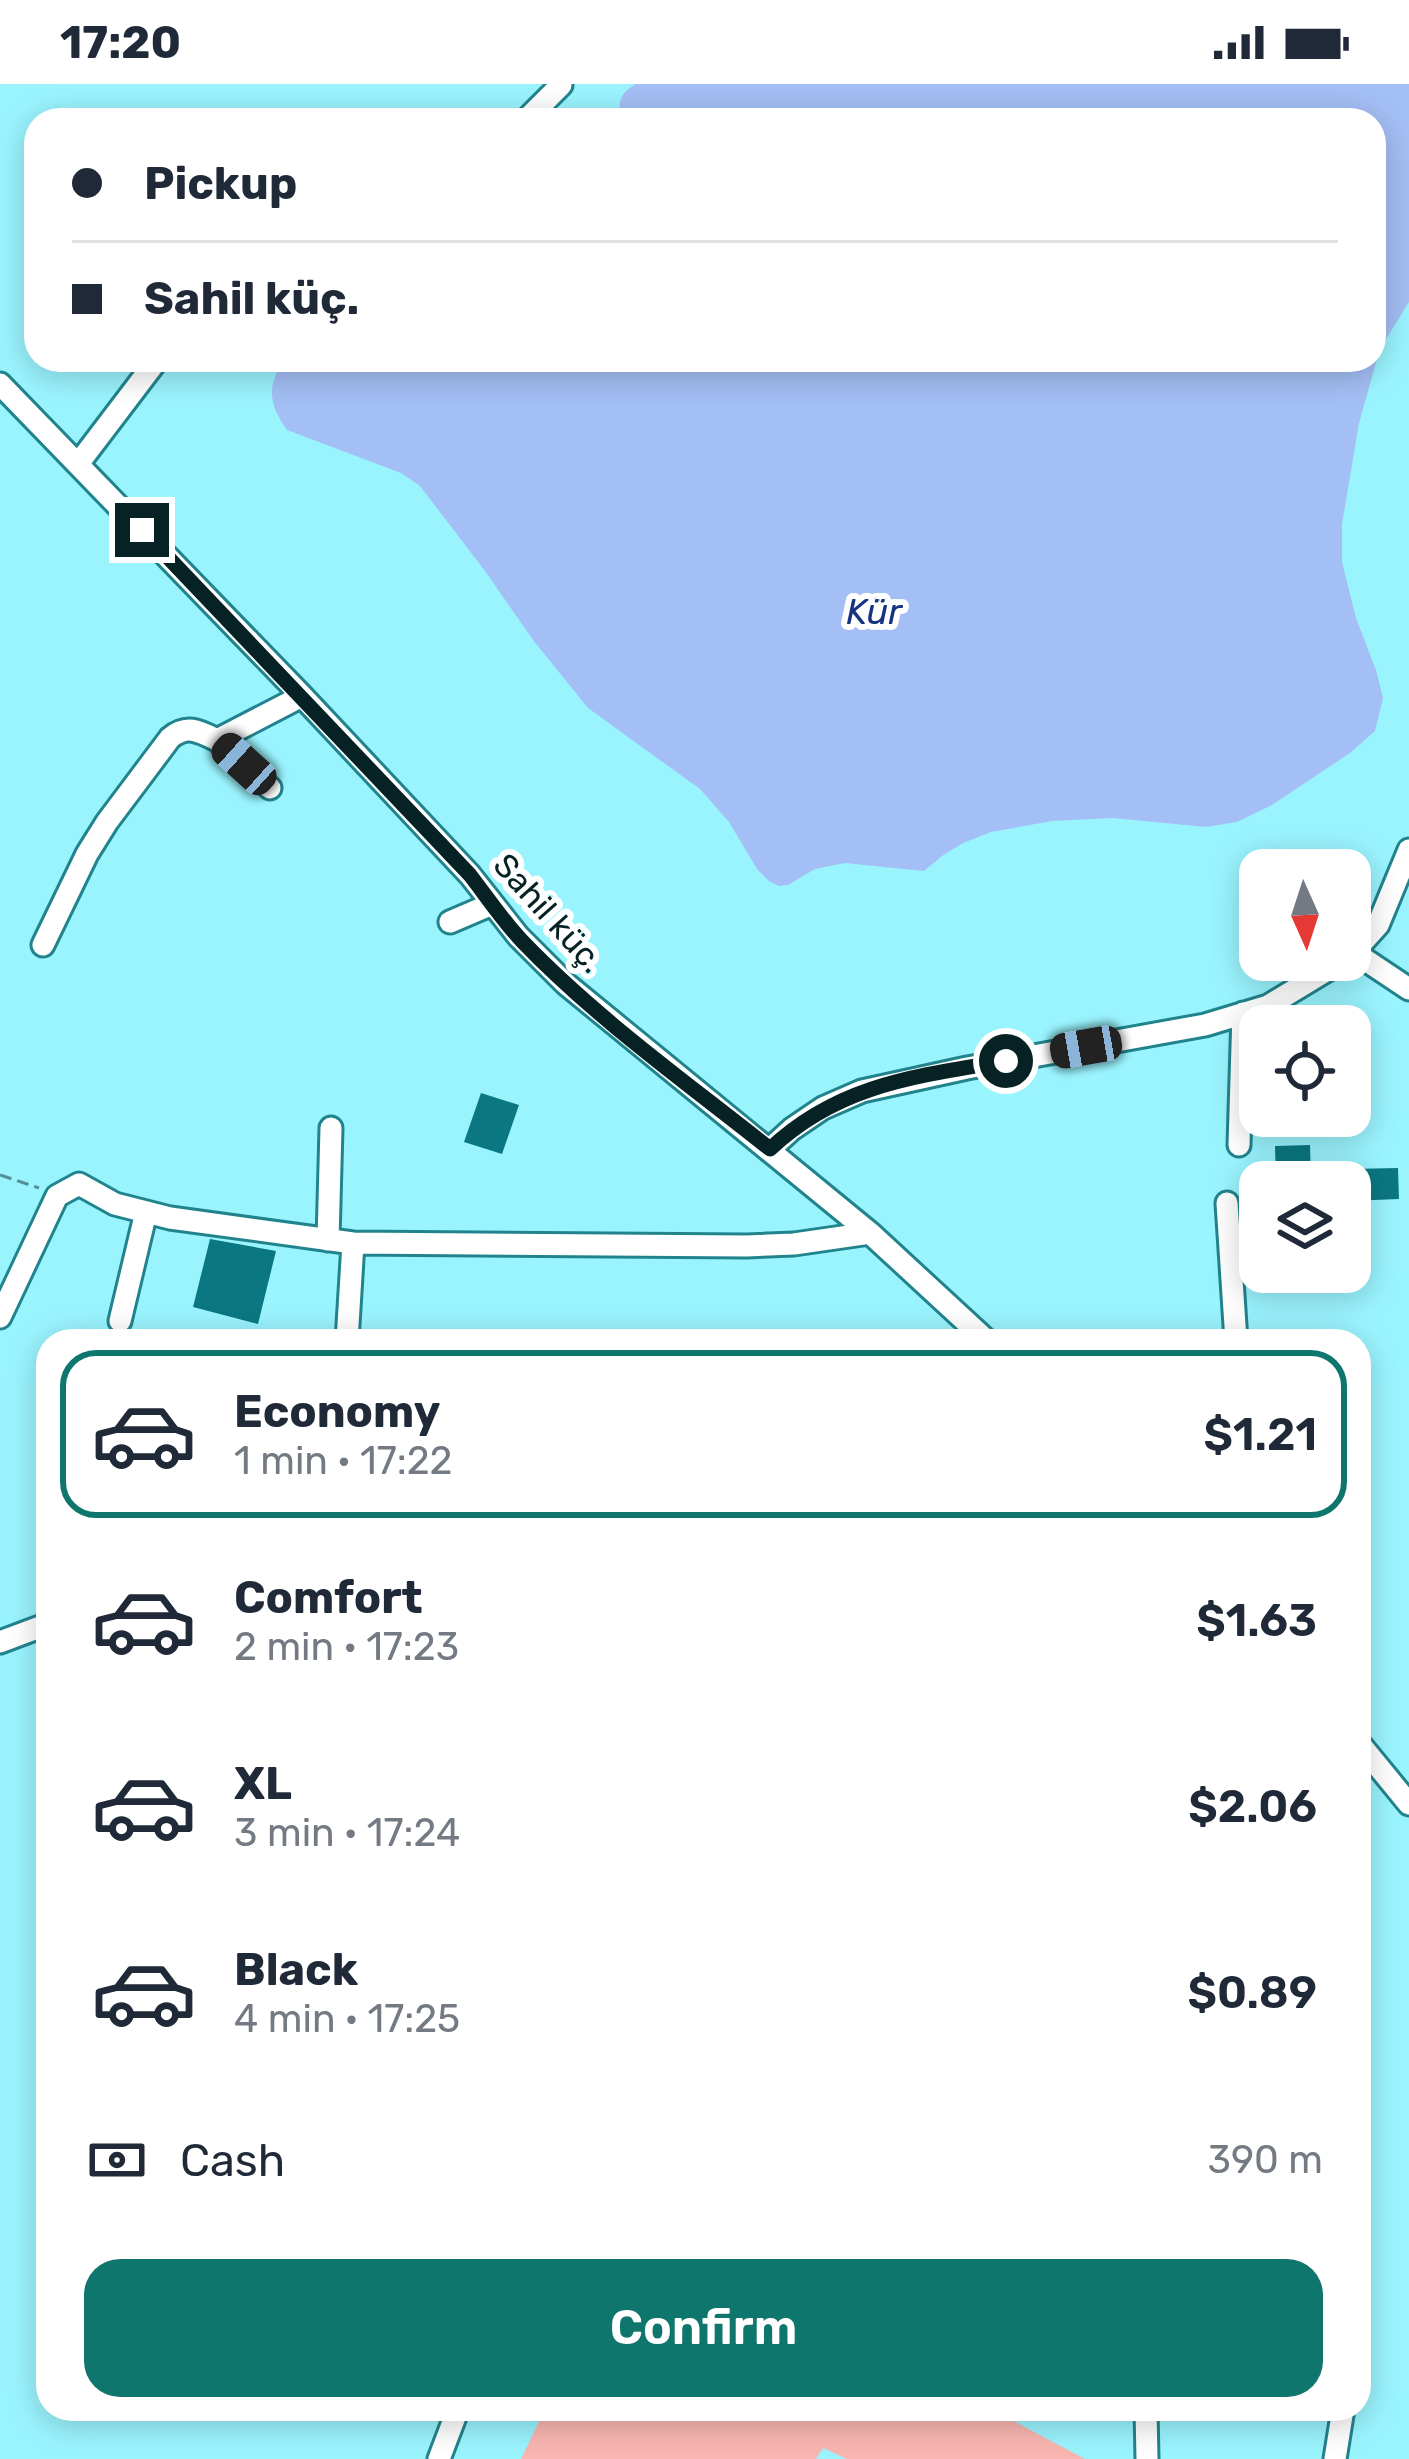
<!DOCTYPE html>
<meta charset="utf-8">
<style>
body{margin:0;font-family:Rubik,sans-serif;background:#f2f2f3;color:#1f2937;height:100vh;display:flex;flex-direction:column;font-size:45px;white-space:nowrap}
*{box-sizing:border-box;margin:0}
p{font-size:39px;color:#747a83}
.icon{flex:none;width:66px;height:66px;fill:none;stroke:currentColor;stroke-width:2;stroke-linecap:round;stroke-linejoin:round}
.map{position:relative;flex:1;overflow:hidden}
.drawer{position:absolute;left:36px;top:1245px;width:1335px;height:1092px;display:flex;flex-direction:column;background:#fff;border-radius:36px;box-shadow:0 6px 30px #0003}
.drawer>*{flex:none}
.guide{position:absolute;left:24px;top:24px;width:1362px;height:264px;border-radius:36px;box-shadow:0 6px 30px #0003;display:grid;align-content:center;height:264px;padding:0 48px;background:#fff}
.needle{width:78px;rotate:177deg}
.fabs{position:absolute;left:1239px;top:765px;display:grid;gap:24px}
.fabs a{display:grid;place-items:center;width:132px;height:132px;border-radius:24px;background:#fff;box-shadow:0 6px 30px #0003;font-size:60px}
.end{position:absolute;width:54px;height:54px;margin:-27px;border:15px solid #072225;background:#fff;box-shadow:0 0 0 6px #fff}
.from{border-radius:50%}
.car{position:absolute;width:36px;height:72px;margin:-36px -18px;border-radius:15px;box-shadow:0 0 9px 3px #0007;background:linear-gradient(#222 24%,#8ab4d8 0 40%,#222 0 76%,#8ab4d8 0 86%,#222 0)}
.guide b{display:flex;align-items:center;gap:42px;height:114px;font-size:45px}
.guide b+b{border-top:3px solid #e0e1e3}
.guide i{width:30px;height:30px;background:#1f2937}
ul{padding:21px 0 0;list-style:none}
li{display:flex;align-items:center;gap:36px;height:168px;margin:0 24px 18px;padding:0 24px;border:6px solid transparent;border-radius:36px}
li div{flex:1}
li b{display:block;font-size:45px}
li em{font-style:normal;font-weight:600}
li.selected{border-color:#0f766e}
li>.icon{width:108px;height:108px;stroke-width:1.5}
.pay{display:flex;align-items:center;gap:30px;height:132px;padding:0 48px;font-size:45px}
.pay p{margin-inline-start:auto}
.action{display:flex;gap:24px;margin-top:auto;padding:24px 48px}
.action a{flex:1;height:138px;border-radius:36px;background:#0f766e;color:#fff;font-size:48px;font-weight:600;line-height:138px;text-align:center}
.status{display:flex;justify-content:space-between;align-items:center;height:84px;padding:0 60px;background:#fff;direction:ltr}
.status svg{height:33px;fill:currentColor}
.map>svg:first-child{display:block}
.green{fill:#f9b6b1}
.water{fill:#a4bff5}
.building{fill:#0b7881}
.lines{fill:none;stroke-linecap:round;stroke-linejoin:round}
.street-casing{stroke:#21848d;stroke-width:27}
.path{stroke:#538f96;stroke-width:3;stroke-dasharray:12 6;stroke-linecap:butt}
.street{stroke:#fff;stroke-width:21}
.route{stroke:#072225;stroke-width:15}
.labels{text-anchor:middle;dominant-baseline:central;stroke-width:12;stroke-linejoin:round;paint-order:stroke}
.street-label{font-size:33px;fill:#072225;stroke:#fff}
.water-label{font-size:36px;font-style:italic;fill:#153480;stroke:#fff}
</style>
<div class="status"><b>17:20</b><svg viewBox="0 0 49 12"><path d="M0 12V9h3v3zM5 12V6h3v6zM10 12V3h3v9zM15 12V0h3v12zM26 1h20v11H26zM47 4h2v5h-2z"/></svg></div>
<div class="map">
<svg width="1409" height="2375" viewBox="0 0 1409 2375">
<rect width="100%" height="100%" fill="#9af4fe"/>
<path class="green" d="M 545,2325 L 991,2325 L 1085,2375 L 847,2375 L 823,2364 L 816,2375 L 521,2375 Z"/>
<path class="water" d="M 636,0 L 1409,0 L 1409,218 L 1380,265 L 1359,339 L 1342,440 L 1342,478 L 1356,534 L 1376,586 L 1383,614 L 1375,647 L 1350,669 L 1272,721 L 1237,738 L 1206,743 L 1113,734 L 1052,737 L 991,748 L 963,759 L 942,772 L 924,787 L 845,779 L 815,785 L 788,801 L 779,802 L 769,797 L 757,785 L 729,738 L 700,705 L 588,624 L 533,556 L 485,487 L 420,402 L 401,389 L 287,346 C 269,320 266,303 284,276 L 1374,276 L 1374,36 L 621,36 C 618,17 619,10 636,0 Z"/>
<path class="building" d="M 481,1009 L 519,1021 L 502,1070 L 464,1058 Z
M 1310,1061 L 1311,1098 L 1276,1098 L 1275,1062 Z
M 1398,1084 L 1399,1115 L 1350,1117 L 1350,1085 Z
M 210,1155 L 276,1167 L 258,1240 L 193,1223 Z"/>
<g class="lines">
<g class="street-casing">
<path id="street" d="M 526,36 L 561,1
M 0,300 L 302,612 L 470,791 L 518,852 L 566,900 L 870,1149 L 987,1257
M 78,380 L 157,276
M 217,656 L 270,704
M 450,838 L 492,820
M 43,861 L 87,770 L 107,738 L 170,654 C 187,640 199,647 217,656 L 302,612
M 1355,869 L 1409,905
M 1350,872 L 1378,841 L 1409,766
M 1239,1061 L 1243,929
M 770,1065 L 792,1045 L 823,1024 L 862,1007 L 967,984 L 1205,941 L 1268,922 L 1344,876
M 1227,1119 L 1236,1257
M 328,1156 L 331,1044
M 0,1233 L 57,1112 L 79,1100 L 115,1120 L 170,1134 L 353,1159 L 747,1162 L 794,1160 L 870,1149
M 120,1237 L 146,1128
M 347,1257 L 353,1159
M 0,1558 L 48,1540
M 1359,1659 L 1409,1720
M 1146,2325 L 1147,2375
M 439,2375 L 458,2325
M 1335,2375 L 1343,2325"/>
</g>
<path class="path" d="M 0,1091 L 39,1104"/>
<use href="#street" class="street"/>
</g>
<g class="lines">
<path class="route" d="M 142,446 L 470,791 C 487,813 503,837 522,857 C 597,935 686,998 770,1065 C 839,1000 917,992 1006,977"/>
</g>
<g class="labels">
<g class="street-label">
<text transform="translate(549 829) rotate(48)">Sahil küç.</text>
</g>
<g class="water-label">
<text x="874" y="527">Kür</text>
</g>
</g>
</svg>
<div class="fabs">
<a><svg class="needle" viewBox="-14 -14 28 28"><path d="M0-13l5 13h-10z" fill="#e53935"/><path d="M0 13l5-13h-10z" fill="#747a83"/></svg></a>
<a><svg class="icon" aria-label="locate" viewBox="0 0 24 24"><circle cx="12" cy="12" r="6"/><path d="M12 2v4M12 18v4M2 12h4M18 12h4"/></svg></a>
<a><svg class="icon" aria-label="layers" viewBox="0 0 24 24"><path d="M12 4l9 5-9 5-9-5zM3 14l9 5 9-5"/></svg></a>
</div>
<i class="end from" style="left:1006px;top:977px"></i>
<i class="end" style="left:142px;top:446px"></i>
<i class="car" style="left:244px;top:680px;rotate:312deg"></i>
<i class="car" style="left:1086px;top:963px;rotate:260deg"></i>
<div class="guide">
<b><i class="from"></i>Pickup</b>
<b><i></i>Sahil küç.</b>
</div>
<section class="drawer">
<ul>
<li class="selected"><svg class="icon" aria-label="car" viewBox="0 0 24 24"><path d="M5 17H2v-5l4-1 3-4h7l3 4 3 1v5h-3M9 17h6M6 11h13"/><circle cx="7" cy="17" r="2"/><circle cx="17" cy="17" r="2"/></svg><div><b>Economy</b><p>1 min · 17:22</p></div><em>$1.21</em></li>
<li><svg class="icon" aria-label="car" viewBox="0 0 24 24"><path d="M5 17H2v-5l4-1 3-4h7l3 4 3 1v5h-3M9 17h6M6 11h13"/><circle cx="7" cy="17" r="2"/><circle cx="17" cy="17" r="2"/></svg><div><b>Comfort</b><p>2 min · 17:23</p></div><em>$1.63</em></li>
<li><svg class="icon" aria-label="car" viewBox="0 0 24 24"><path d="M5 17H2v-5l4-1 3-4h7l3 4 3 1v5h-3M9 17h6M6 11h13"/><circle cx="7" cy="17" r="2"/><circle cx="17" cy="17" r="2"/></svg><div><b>XL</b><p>3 min · 17:24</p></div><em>$2.06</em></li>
<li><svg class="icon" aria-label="car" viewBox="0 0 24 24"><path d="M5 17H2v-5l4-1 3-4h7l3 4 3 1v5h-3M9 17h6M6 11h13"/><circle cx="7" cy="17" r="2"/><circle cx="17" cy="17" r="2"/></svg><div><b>Black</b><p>4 min · 17:25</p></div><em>$0.89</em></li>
</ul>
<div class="pay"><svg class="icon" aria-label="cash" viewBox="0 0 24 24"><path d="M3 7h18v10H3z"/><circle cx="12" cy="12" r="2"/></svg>Cash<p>390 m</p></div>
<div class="action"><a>Confirm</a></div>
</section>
</div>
